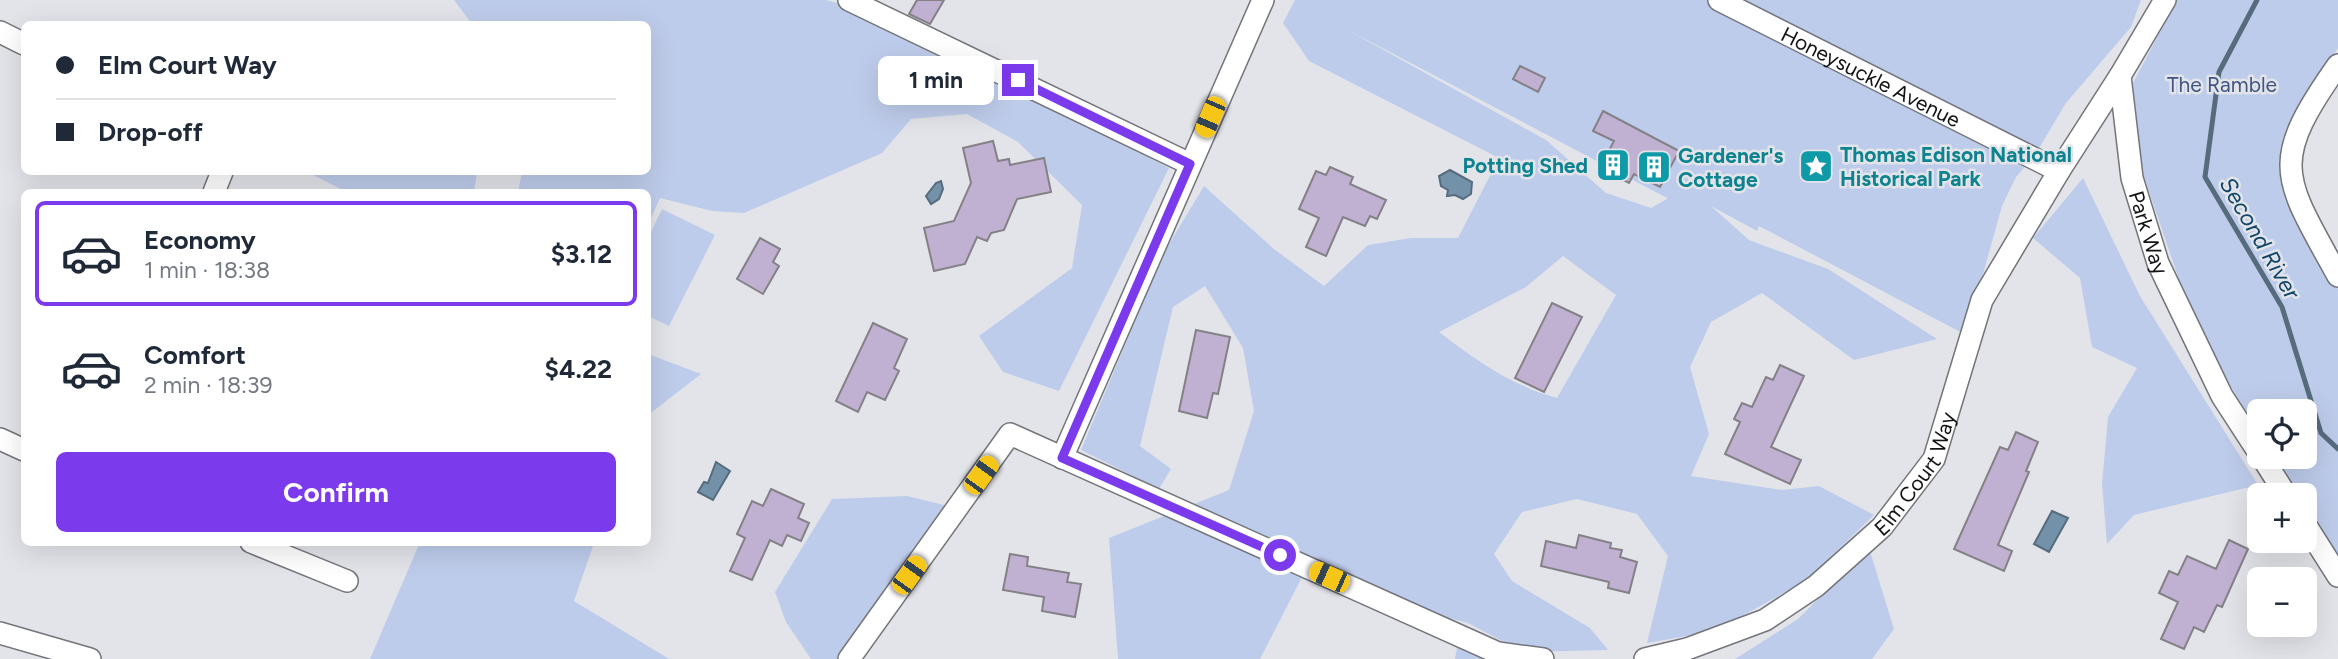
<!DOCTYPE html>
<meta charset="utf-8">
<style>
body{margin:0;font-family:Figtree,sans-serif;background:#f6f6f7;color:#1f2937;height:100vh;display:flex;flex-direction:column;font-size:26px;white-space:nowrap}
*{box-sizing:border-box;margin:0}
p{font-size:23px;color:#747a83}
.icon{flex:none;width:38px;height:38px;fill:none;stroke:currentColor;stroke-width:2;stroke-linecap:round;stroke-linejoin:round}
.map{position:relative;flex:1;overflow:hidden}
.panel{position:absolute;left:21px;top:189px;width:630px;height:357px;display:flex;flex-direction:column;background:#fff;border-radius:10px;box-shadow:0 7px 28px #0002}
.panel>*{flex:none}
.guide{position:absolute;left:21px;top:21px;width:630px;height:154px;border-radius:10px;box-shadow:0 7px 28px #0002;display:grid;align-content:center;height:154px;padding:0 35px;background:#fff}
.controls{position:absolute;left:2247px;top:399px;display:grid;gap:14px}
.controls a{display:grid;place-items:center;width:70px;height:70px;border-radius:10px;background:#fff;box-shadow:0 7px 28px #0002;font-size:35px}
.end{position:absolute;width:32px;height:32px;margin:-16px;border:9px solid #7c3aed;background:#fff;box-shadow:0 0 0 4px #fff}
.from{border-radius:50%}
.bubble{position:absolute;height:49px;border-radius:10px;background:#fff;box-shadow:0 7px 28px #0002;font-size:23px;font-weight:700;line-height:49px;text-align:center}
.car{position:absolute;width:21px;height:42px;margin:-21px -10px;border-radius:9px;box-shadow:0 0 5px 2px #0007;background:linear-gradient(#f5c518 24%,#345 0 40%,#f5c518 0 76%,#345 0 86%,#f5c518 0)}
.guide b{display:flex;align-items:center;gap:24px;height:66px;font-size:26px}
.guide b+b{border-top:2px solid #e0e1e3}
.guide i{width:18px;height:18px;background:#1f2937}
ul{padding:12px 0 0;list-style:none}
li{display:flex;align-items:center;gap:21px;height:105px;margin:0 14px 10px;padding:0 21px;border:4px solid transparent;border-radius:10px}
li div{flex:1}
li b{display:block;font-size:26px}
li em{font-style:normal;font-weight:700}
li.current{border-color:#7c3aed}
li>.icon{width:63px;height:63px;stroke-width:1.5}
.action{display:flex;gap:14px;margin-top:auto;padding:14px 35px}
.action a{flex:1;height:80px;border-radius:10px;background:#7c3aed;color:#fff;font-size:28px;font-weight:700;line-height:80px;text-align:center}
.map>svg:first-child{display:block}
.green{fill:#becceb;fill-rule:evenodd}
.water{fill:#7392aa;stroke:#566c7d;stroke-width:2}
.lines{fill:none;stroke-linecap:round;stroke-linejoin:round}
.stream{stroke:#566c7d;stroke-width:5}
.building{fill:#c0b1d3;stroke:#848186;stroke-width:2}
.street-casing{stroke:#73757a;stroke-width:24}
.street{stroke:#fff;stroke-width:21}
.route{stroke:#7c3aed;stroke-width:9}
.labels{text-anchor:middle;dominant-baseline:central;stroke-width:5;stroke-linejoin:round;paint-order:stroke}
.street-label{font-size:21px;fill:#131315;stroke:#e2e4ea}
.park-label{font-size:21px;fill:#415684;stroke:#e2e4ea}
.culture-label{font-size:21px;font-weight:bold;fill:#0d838f;stroke:#e2e4ea;text-anchor:start}
.water-label{font-size:23px;font-style:italic;fill:#0e4568;stroke:#e2e4ea}
</style>
<div class="map">
<svg width="2338" height="659" viewBox="0 0 2338 659">
<rect width="100%" height="100%" fill="#e2e4ea"/>
<path class="green" d="M 454,0 L 825,0 L 863,9 L 1169,168 L 1059,391 L 1003,372 L 979,336 L 1072,268 L 1082,205 L 1018,142 L 967,114 L 911,119 L 882,153 L 744,213 L 712,211 L 660,198 L 648,225 L 648,192 L 518,192 L 522,172 L 648,172 L 648,24 L 472,24 Z
M 1295,0 L 2141,0 L 2131,27 L 2066,103 L 2035,155 L 2016,177 L 2002,206 L 1966,335 L 1759,226 L 1757,231 L 1711,206 L 1749,240 L 1828,269 L 1937,339 L 1854,360 L 1762,293 L 1711,322 L 1690,367 L 1709,434 L 1691,476 L 1782,490 L 1819,486 L 1874,515 L 1807,580 L 1715,631 L 1647,643 L 1668,556 L 1637,514 L 1577,499 L 1522,512 L 1494,554 L 1512,581 L 1590,628 L 1608,650 L 1523,652 L 1468,623 L 1301,579 L 1260,659 L 1118,659 L 1109,538 L 1229,490 L 1254,411 L 1243,348 L 1205,286 L 1173,307 L 1140,446 L 1171,469 L 1159,489 L 1081,450 L 1163,254 L 1204,186 L 1274,249 L 1324,286 L 1368,245 L 1411,238 L 1458,238 L 1499,158 L 1309,61 L 1283,23 ZM 1346,29 L 1667,198 L 1667,199 L 1651,208 L 1606,193 L 1546,140 ZM 1563,256 L 1616,295 L 1557,398 C 1512,386 1476,360 1439,332 L 1526,287 Z
M 2170,0 L 2338,0 L 2338,48 L 2285,132 L 2285,188 L 2338,289 L 2338,567 L 2305,513 L 2305,495 L 2294,495 L 2270,457 L 2305,457 L 2305,411 L 2259,411 L 2259,439 L 2188,306 L 2142,171 L 2133,83 L 2160,32 Z
M 307,172 L 477,172 L 474,192 L 347,192 Z
M 2083,178 L 2140,296 L 2258,485 L 2134,515 L 2107,544 L 2102,484 L 2108,417 L 2137,368 L 2092,347 L 2080,278 L 2033,238 Z
M 662,209 L 715,235 L 669,326 L 648,316 L 648,238 Z
M 648,354 L 701,374 L 648,415 Z
M 907,496 L 948,506 L 838,659 L 811,659 L 786,622 L 775,592 L 832,499 Z
M 420,542 L 594,543 L 574,601 L 669,659 L 370,659 Z
M 1869,548 L 1894,629 L 1872,659 L 1735,659 L 1798,619 Z
M 1457,647 L 1497,659 L 1455,659 Z"/>
<path class="water" d="M 1450,170 L 1472,182 L 1471,194 L 1463,199 L 1455,195 L 1447,196 L 1448,190 L 1441,186 L 1439,176 Z
M 941,181 L 943,189 L 939,199 L 931,204 L 926,196 L 936,183 Z
M 716,462 L 730,471 L 713,500 L 698,492 L 704,482 L 708,483 Z
M 2052,511 L 2068,518 L 2049,552 L 2034,544 Z"/>
<g class="lines">
<path class="stream" d="M 2257,0 L 2219,72 L 2205,177 L 2282,307 L 2321,433 L 2338,449"/>
</g>
<path class="building" d="M 917,0 L 944,0 L 930,24 L 909,14 Z
M 1520,66 L 1545,78 L 1538,92 L 1513,79 Z
M 1603,111 L 1679,151 L 1660,187 L 1634,174 L 1629,183 L 1600,168 L 1614,141 L 1593,131 Z
M 993,141 L 998,161 L 1009,159 L 1010,165 L 1044,158 L 1051,192 L 1017,199 L 1004,230 L 991,233 L 987,241 L 977,237 L 965,264 L 934,271 L 924,228 L 954,221 L 971,183 L 963,148 Z
M 1330,167 L 1353,177 L 1350,184 L 1386,200 L 1377,219 L 1370,216 L 1365,226 L 1343,217 L 1326,256 L 1306,247 L 1319,218 L 1299,209 L 1316,171 L 1326,175 Z
M 760,238 L 780,249 L 773,262 L 779,266 L 763,294 L 737,279 Z
M 1552,303 L 1582,317 L 1544,392 L 1515,378 Z
M 873,323 L 907,339 L 894,368 L 899,371 L 885,400 L 867,392 L 858,412 L 836,401 Z
M 1196,330 L 1230,337 L 1218,394 L 1213,393 L 1207,418 L 1179,411 Z
M 1780,365 L 1804,376 L 1771,447 L 1801,460 L 1790,484 L 1725,454 L 1740,422 L 1734,419 L 1742,403 L 1752,407 L 1766,377 L 1773,380 Z
M 2016,432 L 2038,442 L 2026,471 L 2029,472 L 1998,545 L 2012,551 L 2004,571 L 1954,549 L 2000,447 L 2008,450 Z
M 771,489 L 804,504 L 798,518 L 809,523 L 801,541 L 787,535 L 782,546 L 770,540 L 752,580 L 730,571 L 745,538 L 737,534 L 752,501 L 763,506 Z
M 1579,535 L 1611,543 L 1610,548 L 1622,550 L 1620,557 L 1637,562 L 1629,593 L 1608,588 L 1609,582 L 1541,566 L 1546,541 L 1576,548 Z
M 2229,540 L 2248,549 L 2222,607 L 2217,605 L 2204,632 L 2194,627 L 2184,649 L 2161,639 L 2178,602 L 2159,593 L 2169,571 L 2178,575 L 2187,556 L 2216,569 Z
M 1010,554 L 1028,557 L 1027,566 L 1069,573 L 1067,582 L 1081,584 L 1075,617 L 1042,611 L 1044,597 L 1003,590 Z"/>
<g class="lines">
<g class="street-casing">
<g id="street">
<path d="M 849,0 L 1190,164"/>
<path id="s1" d="M 1719,0 L 2059,171"/>
<path id="s2" d="M 2165,0 L 2120,76 L 2132,178 L 2158,263 L 2222,396 L 2259,453"/>
<path d="M 0,32 L 24,44"/>
<path d="M 2338,65 C 2268,164 2283,176 2338,276"/>
<path d="M 214,192 L 222,172"/>
<path d="M 0,439 L 24,450"/>
<path d="M 2262,457 L 2286,495"/>
<path d="M 1062,458 L 1263,0"/>
<path d="M 2305,524 L 2338,576"/>
<path d="M 251,542 L 347,581"/>
<path d="M 0,633 L 90,659"/>
<path d="M 849,659 L 1010,434 L 1498,653 L 1543,659"/>
<path id="s3" d="M 1645,659 L 1687,649 L 1765,620 L 1816,586 L 1882,527 L 1934,459 L 1982,300 L 2059,171 L 2120,76"/>
</g>
</g>
<use href="#street" class="street"/>
</g>
<g class="lines">
<path class="route" d="M 1018,80 L 1190,164 L 1062,458 L 1280,555"/>
</g>
<defs>
<g id="building-square" transform="scale(1.75)"><rect x="-9" y="-9" width="18" height="18" rx="4" fill="#0f9aa8" stroke="#e2e4ea"/><path d="M-4-6H4V6H1V3H-1V6H-4ZM-2.5-4.3h1.7v1.8h-1.7ZM.8-4.3h1.7v1.8H.8ZM-2.5-1h1.7V.8h-1.7ZM.8-1h1.7V.8H.8Z" fill="#fff"/></g>
<g id="sight-square" transform="scale(1.75)"><rect x="-9" y="-9" width="18" height="18" rx="4" fill="#0f9aa8" stroke="#e2e4ea"/><path d="M0-6L1.8-2.2L6-1.7L2.9 1.2L3.7 5.4L0 3.3L-3.7 5.4L-2.9 1.2L-6-1.7L-1.8-2.2Z" fill="#fff"/></g>
</defs>
<g fill-rule="evenodd">
<use href="#building-square" x="1613" y="165"/>
<use href="#sight-square" x="1816" y="166"/>
<use href="#building-square" x="1654" y="167"/>
</g>
<g class="labels">
<g class="street-label">
<text stroke="none"><textPath href="#s1" startOffset="170">Honeysuckle Avenue</textPath></text>
<text stroke="none"><textPath href="#s2" startOffset="248">Park Way</textPath></text>
<text stroke="none"><textPath href="#s3" startOffset="340">Elm Court Way</textPath></text>
</g>
<g class="park-label">
<text x="2222" y="84">The Ramble</text>
</g>
<g class="culture-label">
<text x="1840" y="154">Thomas Edison National<tspan x="1840" dy="24">Historical Park</tspan></text>
<text x="1678" y="155">Gardener's<tspan x="1678" dy="24">Cottage</tspan></text>
<text x="1588" y="165" text-anchor="end">Potting Shed</text>
</g>
<g class="water-label">
<text transform="translate(2260 238) rotate(60)">Second River</text>
</g>
</g>
</svg>
<div class="controls">
<a><svg class="icon" aria-label="locate" viewBox="0 0 24 24"><circle cx="12" cy="12" r="6"/><path d="M12 2v4M12 18v4M2 12h4M18 12h4"/></svg></a>
<a>+</a>
<a>−</a>
</div>
<i class="end from" style="left:1280px;top:555px"></i>
<i class="end" style="left:1018px;top:80px"></i>
<div class="bubble" style="left:878px;top:56px;width:116px">1 min</div>
<i class="car" style="left:1210px;top:117px;rotate:203deg"></i>
<i class="car" style="left:981px;top:475px;rotate:36deg"></i>
<i class="car" style="left:909px;top:575px;rotate:36deg"></i>
<i class="car" style="left:1329px;top:577px;rotate:294deg"></i>
<div class="guide">
<b><i class="from"></i>Elm Court Way</b>
<b><i></i>Drop-off</b>
</div>
<section class="panel">
<ul>
<li class="current"><svg class="icon" aria-label="car" viewBox="0 0 24 24"><path d="M5 17H2v-5l4-1 3-4h7l3 4 3 1v5h-3M9 17h6M6 11h13"/><circle cx="7" cy="17" r="2"/><circle cx="17" cy="17" r="2"/></svg><div><b>Economy</b><p>1 min · 18:38</p></div><em>$3.12</em></li>
<li><svg class="icon" aria-label="car" viewBox="0 0 24 24"><path d="M5 17H2v-5l4-1 3-4h7l3 4 3 1v5h-3M9 17h6M6 11h13"/><circle cx="7" cy="17" r="2"/><circle cx="17" cy="17" r="2"/></svg><div><b>Comfort</b><p>2 min · 18:39</p></div><em>$4.22</em></li>
</ul>
<div class="action"><a>Confirm</a></div>
</section>
</div>
